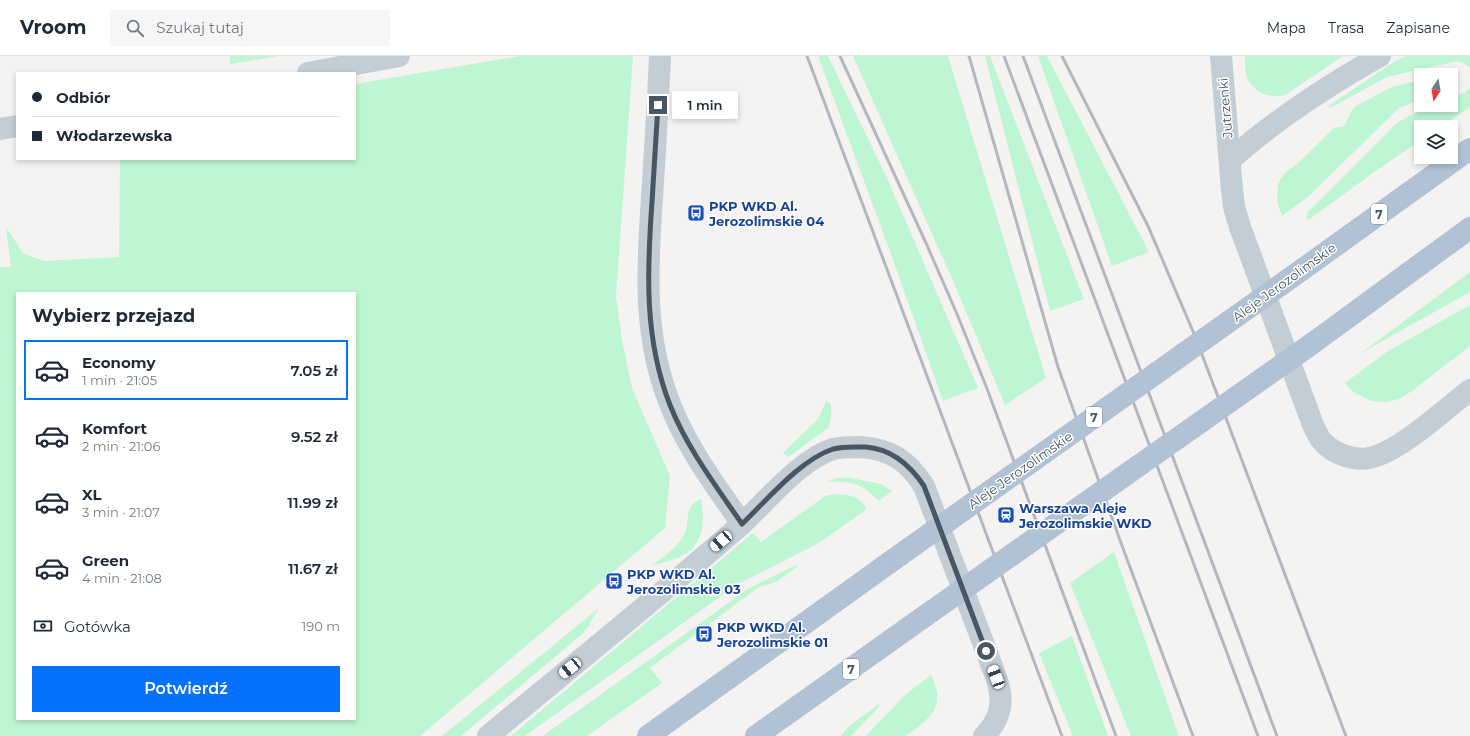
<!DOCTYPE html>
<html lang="pl">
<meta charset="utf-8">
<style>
body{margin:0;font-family:Montserrat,sans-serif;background:#f6f6f7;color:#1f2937;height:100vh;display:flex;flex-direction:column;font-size:15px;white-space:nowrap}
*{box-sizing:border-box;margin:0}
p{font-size:13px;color:#747a83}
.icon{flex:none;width:22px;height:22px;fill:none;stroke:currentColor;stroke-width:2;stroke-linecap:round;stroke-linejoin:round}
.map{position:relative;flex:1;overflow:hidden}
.details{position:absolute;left:16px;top:236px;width:340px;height:428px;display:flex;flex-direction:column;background:#fff;border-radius:0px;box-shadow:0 2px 6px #0003}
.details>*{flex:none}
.guide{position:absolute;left:16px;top:16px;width:340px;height:88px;border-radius:0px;box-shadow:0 2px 6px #0003;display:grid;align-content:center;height:88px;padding:0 16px;background:#fff}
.needle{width:26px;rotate:192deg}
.buttons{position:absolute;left:1414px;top:12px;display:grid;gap:8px}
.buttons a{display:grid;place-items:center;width:44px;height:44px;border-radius:0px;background:#fff;box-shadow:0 2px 6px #0003;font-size:20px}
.end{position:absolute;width:18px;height:18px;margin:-9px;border:5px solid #485663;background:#fff;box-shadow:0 0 0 2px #fff}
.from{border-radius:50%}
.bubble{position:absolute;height:28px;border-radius:0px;background:#fff;box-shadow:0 2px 6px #0003;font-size:13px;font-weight:600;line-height:28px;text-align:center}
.car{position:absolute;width:12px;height:24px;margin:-12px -6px;border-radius:5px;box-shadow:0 0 3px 1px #0007;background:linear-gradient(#fff 24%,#345 0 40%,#fff 0 76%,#345 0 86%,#fff 0)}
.guide b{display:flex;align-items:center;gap:14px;height:38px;font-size:15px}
.guide b+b{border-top:1px solid #e0e1e3}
.guide i{width:10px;height:10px;background:#1f2937}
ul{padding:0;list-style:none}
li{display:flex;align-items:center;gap:12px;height:60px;margin:0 8px 6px;padding:0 8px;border:2px solid transparent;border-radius:0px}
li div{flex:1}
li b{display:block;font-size:15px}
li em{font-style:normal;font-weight:600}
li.current{border-color:#0671fb}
li>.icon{width:36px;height:36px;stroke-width:1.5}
h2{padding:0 16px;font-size:18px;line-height:48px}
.pay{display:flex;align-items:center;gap:10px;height:44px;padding:0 16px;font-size:15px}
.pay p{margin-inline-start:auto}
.action{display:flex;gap:8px;margin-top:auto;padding:8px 16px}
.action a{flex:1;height:46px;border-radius:0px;background:#0671fb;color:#fff;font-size:16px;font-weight:600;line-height:46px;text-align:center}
header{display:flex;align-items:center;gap:24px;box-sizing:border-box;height:56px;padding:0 20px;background:#fff;border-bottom:1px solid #e0e1e3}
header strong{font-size:19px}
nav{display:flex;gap:22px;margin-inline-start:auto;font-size:14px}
.search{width:280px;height:36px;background:#f6f6f7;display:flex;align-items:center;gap:10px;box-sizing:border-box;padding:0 14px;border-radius:0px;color:#747a83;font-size:15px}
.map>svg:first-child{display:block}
.green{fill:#bef5d3;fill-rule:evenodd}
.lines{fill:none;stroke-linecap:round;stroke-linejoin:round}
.minor{stroke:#c2cdd5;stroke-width:22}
.major{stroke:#b0c2d3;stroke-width:22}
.rail{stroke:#b4b7bd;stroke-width:3}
.major-bridge{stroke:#b0c2d3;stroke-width:22}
.route{stroke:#485663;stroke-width:5}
.labels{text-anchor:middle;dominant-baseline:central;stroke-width:3;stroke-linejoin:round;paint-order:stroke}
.shield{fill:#fff;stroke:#7f8992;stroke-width:1}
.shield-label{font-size:12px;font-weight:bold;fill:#485663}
.street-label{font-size:13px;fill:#485663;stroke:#fff}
.transit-label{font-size:13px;font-weight:bold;fill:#164399;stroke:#fff;text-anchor:start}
</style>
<header>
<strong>Vroom</strong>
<div class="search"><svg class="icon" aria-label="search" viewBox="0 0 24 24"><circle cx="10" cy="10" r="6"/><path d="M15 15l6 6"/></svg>Szukaj tutaj</div>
<nav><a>Mapa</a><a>Trasa</a><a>Zapisane</a></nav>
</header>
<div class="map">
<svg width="1470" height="680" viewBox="0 0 1470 680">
<rect width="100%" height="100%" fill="#f5f2f2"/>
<path class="green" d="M 230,0 L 279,0 L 230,8 Z
M 521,0 L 633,0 L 616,240 L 622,284 L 632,332 L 670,420 L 665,472 L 420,680 L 0,680 L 0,211 L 11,211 L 6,171 L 23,197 L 44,205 L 119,201 L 120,103 L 355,103 L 355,28 ZM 17,237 L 355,237 L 355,663 L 17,663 Z
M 818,0 L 828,0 L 887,122 L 978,332 L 943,345 L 892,201 Z
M 853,0 L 948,0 L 1046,322 L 1005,349 L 954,227 Z
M 985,0 L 990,0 L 1084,243 L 1050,255 Z
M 1038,0 L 1047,0 L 1149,196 L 1112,210 Z
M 1245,0 L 1343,0 L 1285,39 C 1276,41 1268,40 1260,36 C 1245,27 1245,16 1245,0 Z
M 1407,0 L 1470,0 L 1470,13 L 1468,10 L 1458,5 L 1387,21 L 1330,52 L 1328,50 L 1397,4 Z
M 1421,24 L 1421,43 L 1399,52 L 1309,140 L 1282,160 L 1277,145 L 1278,127 L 1285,117 L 1298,107 L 1334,72 L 1344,70 L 1354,51 L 1392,31 Z
M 1470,31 L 1470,51 L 1440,71 L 1421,71 L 1421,84 L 1370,119 L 1307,165 L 1307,157 L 1397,67 L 1407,61 L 1434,49 L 1451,49 L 1451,42 L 1465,36 Z
M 1470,216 L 1470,236 L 1361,297 Z
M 1470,249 L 1470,290 L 1412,335 L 1399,343 L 1387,346 L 1371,345 L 1353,336 L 1345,327 L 1388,295 Z
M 826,345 L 831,348 L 831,362 L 828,372 L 788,401 L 783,397 L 818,363 Z
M 837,422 L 851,422 L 881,428 L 892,435 L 879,445 C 861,427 852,425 827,426 Z
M 836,438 C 852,439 858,440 867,453 L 819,487 L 738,528 L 525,680 L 511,680 L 753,477 L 761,486 L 825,440 Z
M 701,443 C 704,460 705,479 692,493 C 682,503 664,506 651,510 C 663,501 676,493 683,480 C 693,465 680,452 701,443 Z
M 1114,496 L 1179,680 L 1131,680 L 1070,527 Z
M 796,509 L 797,511 L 776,526 L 759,531 L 650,612 L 662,627 L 587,680 L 543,680 L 749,532 Z
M 599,552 L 588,571 L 581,579 L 461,680 L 442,680 Z
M 1072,580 L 1108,680 L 1073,680 L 1039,597 Z
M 931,619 C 942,641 939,655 919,670 C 915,674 909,679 904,680 C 892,680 879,680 866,680 L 905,639 Z
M 879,648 L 879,651 L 851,680 L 841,680 L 850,669 Z"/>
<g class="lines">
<path class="minor" d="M 660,0 C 658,47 655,95 652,142 C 647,214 643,280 670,348 C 687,392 716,430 742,468
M 1221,0 L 1232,134 L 1234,151 L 1240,171 L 1313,369 C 1316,375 1319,383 1324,387 C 1334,398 1355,405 1369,402 C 1398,397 1445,353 1470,334
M 308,17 L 399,0
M 0,73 L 17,70
M 1230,104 C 1275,64 1327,30 1380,0
M 488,680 C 570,612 653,545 734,475 C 762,451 798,404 833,393 C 842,391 851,391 860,391 C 891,393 908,405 924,430 L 996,621 C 1004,644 1002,662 984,680"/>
<path class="major" d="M 1289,223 L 1470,93
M 1313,287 L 1470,172
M 648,680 L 900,499
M 756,680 L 925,560"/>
<path class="rail" d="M 807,0 L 1062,680
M 840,0 L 926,187 L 957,258 L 986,330 L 1116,680
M 969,0 L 1058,311 L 1121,487 L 1193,680
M 1004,0 L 1258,680
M 1023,0 L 1277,680
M 1062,0 L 1148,170 L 1195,280 L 1346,680"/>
<path class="major-bridge" d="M 900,499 L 1289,223
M 925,560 L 1313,287"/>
</g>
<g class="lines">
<path class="route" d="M 658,49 C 656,81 654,114 652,146 C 647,215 644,283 670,349 C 687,392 716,430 742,468 C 767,444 800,404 833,393 C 844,390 855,391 866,391 C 892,393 910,409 924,430 L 986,595"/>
</g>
<defs>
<g id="bus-square" transform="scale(0.9)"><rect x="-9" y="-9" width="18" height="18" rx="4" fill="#1a4fb4" stroke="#fff"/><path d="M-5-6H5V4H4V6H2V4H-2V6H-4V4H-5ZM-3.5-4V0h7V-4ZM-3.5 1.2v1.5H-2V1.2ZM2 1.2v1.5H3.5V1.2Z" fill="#fff"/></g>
<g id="station-square" transform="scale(0.9)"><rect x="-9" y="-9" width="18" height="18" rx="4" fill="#1a4fb4" stroke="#fff"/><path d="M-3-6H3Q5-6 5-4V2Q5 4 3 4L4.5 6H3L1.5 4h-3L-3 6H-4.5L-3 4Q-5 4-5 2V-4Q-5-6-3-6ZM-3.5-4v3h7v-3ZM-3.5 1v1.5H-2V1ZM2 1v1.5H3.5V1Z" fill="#fff"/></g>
</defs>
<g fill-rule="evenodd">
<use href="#bus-square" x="696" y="157"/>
<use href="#station-square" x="1006" y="459"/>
<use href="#bus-square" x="614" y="525"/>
<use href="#bus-square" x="704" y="578"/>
</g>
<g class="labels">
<g class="shield">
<rect x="1371" y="148" width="16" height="20" rx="3"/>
<rect x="1086" y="351" width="16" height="20" rx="3"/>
<rect x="843" y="603" width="16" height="20" rx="3"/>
</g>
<g class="shield-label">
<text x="1379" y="158">7</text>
<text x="1094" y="361">7</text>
<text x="851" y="613">7</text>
</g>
<g class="street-label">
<text transform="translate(1225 52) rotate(-95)">Jutrzenki</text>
<text transform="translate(1284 226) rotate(-36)">Aleje Jerozolimskie</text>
<text transform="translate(1020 414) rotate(-35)">Aleje Jerozolimskie</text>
</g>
<g class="transit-label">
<text x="709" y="150">PKP WKD Al.<tspan x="709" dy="15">Jerozolimskie 04</tspan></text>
<text x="1019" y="452">Warszawa Aleje<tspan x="1019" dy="15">Jerozolimskie WKD</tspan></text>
<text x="627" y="518">PKP WKD Al.<tspan x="627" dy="15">Jerozolimskie 03</tspan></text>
<text x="717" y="571">PKP WKD Al.<tspan x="717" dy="15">Jerozolimskie 01</tspan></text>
</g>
</g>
</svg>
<div class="buttons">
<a><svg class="needle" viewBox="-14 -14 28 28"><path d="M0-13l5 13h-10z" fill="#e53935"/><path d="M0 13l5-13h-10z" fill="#747a83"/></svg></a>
<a><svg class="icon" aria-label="layers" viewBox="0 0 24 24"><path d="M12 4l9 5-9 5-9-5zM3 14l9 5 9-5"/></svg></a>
</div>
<i class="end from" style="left:986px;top:595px"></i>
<i class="end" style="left:658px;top:49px"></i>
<div class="bubble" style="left:672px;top:35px;width:66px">1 min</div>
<i class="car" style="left:721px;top:485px;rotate:229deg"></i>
<i class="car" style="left:570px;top:612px;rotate:231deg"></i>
<i class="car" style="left:996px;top:621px;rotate:339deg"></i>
<div class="guide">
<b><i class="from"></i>Odbiór</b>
<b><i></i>Włodarzewska</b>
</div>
<section class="details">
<h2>Wybierz przejazd</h2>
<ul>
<li class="current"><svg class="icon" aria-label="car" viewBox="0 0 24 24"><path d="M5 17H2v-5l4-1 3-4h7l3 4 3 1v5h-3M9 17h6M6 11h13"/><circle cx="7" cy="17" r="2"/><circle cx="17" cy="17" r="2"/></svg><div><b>Economy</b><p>1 min · 21:05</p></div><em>7.05 zł</em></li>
<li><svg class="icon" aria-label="car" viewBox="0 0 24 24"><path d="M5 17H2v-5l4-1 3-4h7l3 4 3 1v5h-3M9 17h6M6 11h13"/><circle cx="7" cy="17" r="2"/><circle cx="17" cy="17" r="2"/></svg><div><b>Komfort</b><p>2 min · 21:06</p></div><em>9.52 zł</em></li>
<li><svg class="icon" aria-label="car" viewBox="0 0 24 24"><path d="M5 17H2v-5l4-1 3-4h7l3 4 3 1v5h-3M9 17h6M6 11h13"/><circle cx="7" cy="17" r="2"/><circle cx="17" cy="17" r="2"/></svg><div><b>XL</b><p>3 min · 21:07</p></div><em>11.99 zł</em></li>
<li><svg class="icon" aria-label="car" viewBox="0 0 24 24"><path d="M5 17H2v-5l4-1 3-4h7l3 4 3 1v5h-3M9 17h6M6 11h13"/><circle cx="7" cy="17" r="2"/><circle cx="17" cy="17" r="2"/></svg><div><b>Green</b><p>4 min · 21:08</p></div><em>11.67 zł</em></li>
</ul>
<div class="pay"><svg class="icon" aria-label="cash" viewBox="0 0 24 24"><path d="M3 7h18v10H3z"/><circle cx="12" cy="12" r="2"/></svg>Gotówka<p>190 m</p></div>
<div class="action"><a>Potwierdź</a></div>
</section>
</div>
